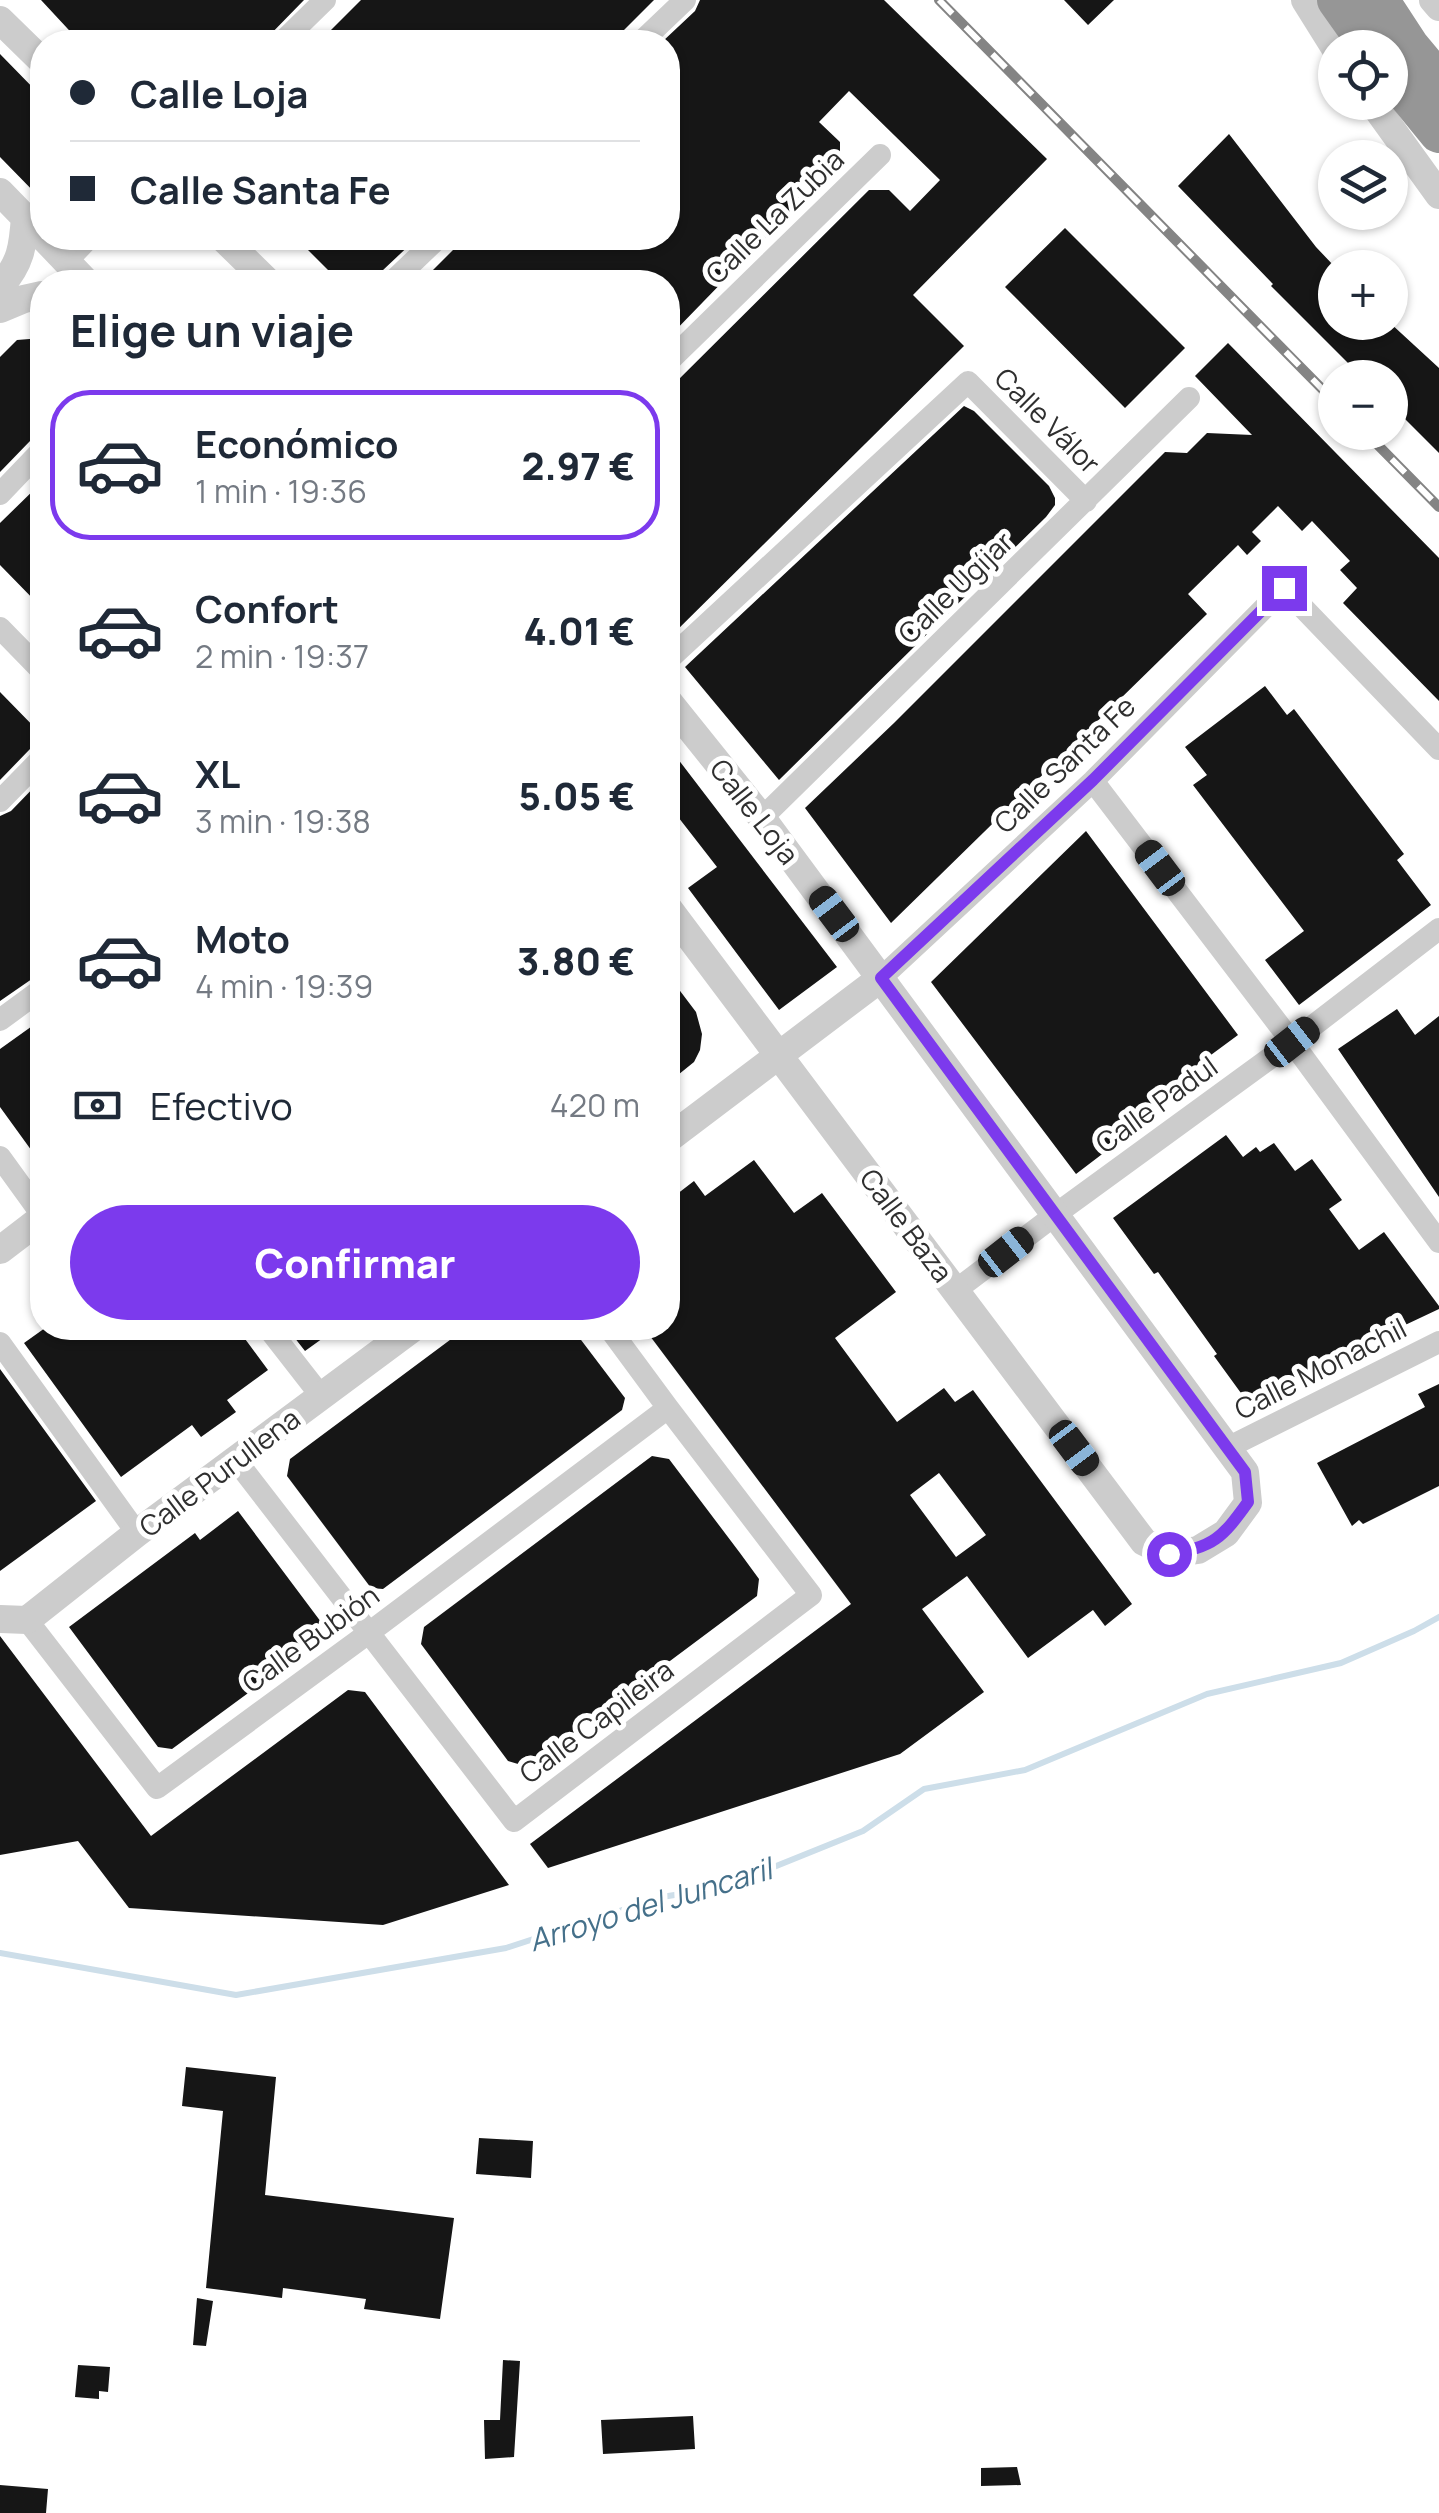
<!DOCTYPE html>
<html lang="es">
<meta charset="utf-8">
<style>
body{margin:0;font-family:Manrope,sans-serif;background:#f6f6f7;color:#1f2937;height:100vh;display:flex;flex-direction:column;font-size:38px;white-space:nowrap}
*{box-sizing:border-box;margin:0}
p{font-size:32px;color:#747a83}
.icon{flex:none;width:55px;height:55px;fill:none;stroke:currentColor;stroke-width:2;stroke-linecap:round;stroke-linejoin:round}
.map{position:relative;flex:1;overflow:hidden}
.drawer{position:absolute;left:30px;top:270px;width:650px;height:1070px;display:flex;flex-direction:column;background:#fff;border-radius:40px;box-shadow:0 2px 8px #0004}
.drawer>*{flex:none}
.banner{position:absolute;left:30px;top:30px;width:650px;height:220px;border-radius:40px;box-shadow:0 2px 8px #0004;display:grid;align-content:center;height:220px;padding:0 40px;background:#fff}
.controls{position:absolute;left:1318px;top:30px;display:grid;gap:20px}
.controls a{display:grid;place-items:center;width:90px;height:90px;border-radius:50%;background:#fff;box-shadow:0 2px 8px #0004;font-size:50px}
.end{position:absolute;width:45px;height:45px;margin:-22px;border:12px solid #7c3aed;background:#fff;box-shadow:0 0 0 5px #fff}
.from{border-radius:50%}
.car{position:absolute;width:30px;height:60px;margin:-30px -15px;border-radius:12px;box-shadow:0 0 8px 2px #0007;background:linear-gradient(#222 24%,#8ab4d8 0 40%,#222 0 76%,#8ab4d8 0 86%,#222 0)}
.banner b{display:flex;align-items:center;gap:35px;height:95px;font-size:38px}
.banner b+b{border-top:2px solid #e0e1e3}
.banner i{width:25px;height:25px;background:#1f2937}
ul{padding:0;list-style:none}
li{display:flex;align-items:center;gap:30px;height:150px;margin:0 20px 15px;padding:0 20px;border:5px solid transparent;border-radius:40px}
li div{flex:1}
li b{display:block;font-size:38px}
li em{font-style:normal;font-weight:800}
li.current{border-color:#7c3aed}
li>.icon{width:90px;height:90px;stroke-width:1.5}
h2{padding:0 40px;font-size:45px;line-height:120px}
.pay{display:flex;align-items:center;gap:25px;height:110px;padding:0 40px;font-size:38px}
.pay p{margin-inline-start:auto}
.primary-button{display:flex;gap:20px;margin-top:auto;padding:20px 40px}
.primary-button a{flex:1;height:115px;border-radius:60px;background:#7c3aed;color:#fff;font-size:40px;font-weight:800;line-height:115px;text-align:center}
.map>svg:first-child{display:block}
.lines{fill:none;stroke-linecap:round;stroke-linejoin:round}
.stream{stroke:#cddee9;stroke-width:6}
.building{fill:#161616;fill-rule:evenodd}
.minor{stroke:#ccc;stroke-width:22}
.tertiary{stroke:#ccc;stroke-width:28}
.motorway{stroke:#969696;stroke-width:40}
.rail-casing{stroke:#848484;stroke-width:10}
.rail{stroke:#fff;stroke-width:6;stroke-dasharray:19;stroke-linecap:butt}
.route{stroke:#7c3aed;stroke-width:12}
.labels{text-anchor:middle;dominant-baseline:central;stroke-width:10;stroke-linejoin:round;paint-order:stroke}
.street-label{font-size:28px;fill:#2f2f2f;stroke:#fff}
.water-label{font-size:30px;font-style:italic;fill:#45708a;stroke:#fff}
</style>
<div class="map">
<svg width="1439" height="2513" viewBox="0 0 1439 2513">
<rect width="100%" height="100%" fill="#fff"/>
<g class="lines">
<path class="stream" d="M 0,1953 L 236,1995 L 506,1948 L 662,1897 L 724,1887 L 863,1831 L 924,1789 L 1025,1770 L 1207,1694 L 1341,1663 L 1414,1631 L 1439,1617"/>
</g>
<path class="building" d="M 41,0 L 304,0 L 263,42 L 80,42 Z
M 361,0 L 654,0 L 612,42 L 319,42 Z
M 700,0 L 884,0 L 1047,159 L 913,295 L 964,346 L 668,639 L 668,390 L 869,190 L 889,190 L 910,211 L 940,180 L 849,91 L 819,122 L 840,142 L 840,161 L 668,338 L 668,282 L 421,282 L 465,238 L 668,238 L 668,42 L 662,42 L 695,11 Z
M 1064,0 L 1114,0 L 1088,25 Z
M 0,54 L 42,97 L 42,200 L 0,157 Z
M 1229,134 L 1316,247 L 1335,267 L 1335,322 L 1389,322 L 1439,368 L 1439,453 L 1390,404 L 1390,378 L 1363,378 L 1271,286 L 1273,284 L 1178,186 Z
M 1065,228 L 1185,348 L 1125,408 L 1005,287 Z
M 296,238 L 417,238 L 382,271 L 373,282 L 340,282 Z
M 42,338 L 42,435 L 31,440 L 0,472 L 0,357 L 17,340 Z
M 1228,343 L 1439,558 L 1439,701 L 1343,603 L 1357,588 L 1340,570 L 1350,561 L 1312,521 L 1302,531 L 1278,506 L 1252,532 L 1261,541 L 1247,555 L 1238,545 L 1188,594 L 1207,614 L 891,923 L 805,808 L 894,723 L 1165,452 L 1187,453 L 1207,433 L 1252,435 L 1195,376 Z
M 964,406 L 974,411 L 1049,486 L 1055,498 L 1055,505 L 1046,517 L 779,780 L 685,667 Z
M 42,482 L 42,608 L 0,565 L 0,523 Z
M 1265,686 L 1287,715 L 1294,709 L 1404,854 L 1397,860 L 1431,905 L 1299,1005 L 1265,960 L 1304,931 L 1193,785 L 1207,775 L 1185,747 Z
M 0,692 L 42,735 L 42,743 L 31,748 L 0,780 Z
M 668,746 L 837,967 L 779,1010 L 688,888 L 717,867 L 668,804 Z
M 42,779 L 42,972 L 0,1001 L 0,816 L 11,811 Z
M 1086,831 L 1238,1035 L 1177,1080 L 1185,1091 L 1076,1174 L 931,982 Z
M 668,975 L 696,1012 L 702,1034 L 700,1050 L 694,1062 L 668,1083 Z
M 1397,1009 L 1415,1035 L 1439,1016 L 1439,1197 L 1338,1049 Z
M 42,1019 L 42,1165 L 0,1107 L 0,1049 Z
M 1226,1135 L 1243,1157 L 1256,1147 L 1260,1152 L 1274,1143 L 1295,1171 L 1312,1159 L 1342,1200 L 1329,1209 L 1359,1250 L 1384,1232 L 1439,1306 L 1439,1309 L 1246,1400 L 1214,1356 L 1217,1354 L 1158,1272 L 1154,1274 L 1113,1218 Z
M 754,1160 L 794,1213 L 822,1193 L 896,1292 L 835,1338 L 897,1422 L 944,1388 L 955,1402 L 973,1390 L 1132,1604 L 1105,1626 L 1093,1610 L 1028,1658 L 967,1576 L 922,1609 L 984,1692 L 900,1754 L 548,1868 L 530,1844 L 851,1604 L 644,1328 L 668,1328 L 668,1201 L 694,1181 L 705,1196 ZM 939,1473 L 986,1535 L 956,1557 L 910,1495 Z
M 45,1328 L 237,1328 L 268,1370 L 227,1400 L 236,1412 L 201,1437 L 192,1425 L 121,1477 L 24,1343 Z
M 287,1328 L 337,1328 L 305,1351 Z
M 466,1328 L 572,1328 L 625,1398 L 622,1410 L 383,1589 L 371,1588 L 287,1476 L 290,1459 Z
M 0,1369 L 96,1501 L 0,1571 Z
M 1439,1384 L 1439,1486 L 1363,1524 L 1359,1520 L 1352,1526 L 1317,1463 L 1425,1407 L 1418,1394 Z
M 652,1456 L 669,1459 L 740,1553 L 759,1579 L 757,1596 L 528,1767 L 508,1761 L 421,1644 L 424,1627 Z
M 238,1511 L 321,1622 L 319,1641 L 172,1749 L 158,1747 L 69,1627 L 195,1533 L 200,1540 Z
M 0,1636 L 151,1836 L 348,1690 L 365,1692 L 509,1885 L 383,1925 L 129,1908 L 78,1841 L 0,1855 Z
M 186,2067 L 276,2077 L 265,2195 L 454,2218 L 440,2319 L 364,2309 L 366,2299 L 283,2288 L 282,2298 L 206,2288 L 223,2111 L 182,2106 Z
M 479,2138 L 533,2141 L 531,2178 L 476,2174 Z
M 197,2298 L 213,2301 L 206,2346 L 193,2345 Z
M 503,2360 L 520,2361 L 514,2457 L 485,2459 L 484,2420 L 500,2420 Z
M 78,2365 L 110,2367 L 108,2392 L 99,2391 L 99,2399 L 75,2397 Z
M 693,2416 L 695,2449 L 603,2454 L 601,2420 Z
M 1017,2467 L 1021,2485 L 981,2486 L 981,2468 Z
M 0,2485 L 48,2489 L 46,2513 L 0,2513 Z"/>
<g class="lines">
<path class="minor" d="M 282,42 L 325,0
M 641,42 L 685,0
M 66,262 L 89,238
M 392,282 L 438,238
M 668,362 L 880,155
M 0,494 L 42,450
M 0,628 L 42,671
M 668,660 L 968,382 L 1086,501
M 1093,781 L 1292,1042 L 1439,1242
M 0,801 L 42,758
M 762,818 L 1189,398
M 881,978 L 1093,781 L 1284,588 L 1439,749
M 0,1020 L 42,989
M 0,1157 L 42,1215
M 956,1290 L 1067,1206 L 1292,1042 L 1439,929
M 268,1328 L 321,1396
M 0,1343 L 137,1533
M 1227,1448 L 1439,1342
M 235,1459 L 514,1821 L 811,1595 L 668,1408 L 609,1328
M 27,1620 L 157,1788 L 370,1632 L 668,1408"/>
<path class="tertiary" d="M 1305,0 L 1335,48
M 1433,0 L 1439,7
M 0,20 L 42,61
M 1372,102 L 1439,195
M 0,192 L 37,230
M 44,238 L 86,282
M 223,238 L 268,282
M 0,287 C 21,263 23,247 25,216
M 0,309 L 24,299 L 42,295
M 668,701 L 762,818 L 1245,1472 L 1248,1503 L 1226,1533 L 1198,1550 L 1169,1554 L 1144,1542 L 668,908
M 668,1139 L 881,978
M 0,1250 L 42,1218
M 0,1619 L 27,1620 L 137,1533 L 413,1328"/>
<path class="motorway" d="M 1337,0 L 1371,48
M 1379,0 L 1409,46 L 1439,82
M 1390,73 L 1439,133"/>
<g class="rail-casing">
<path id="rail" d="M 939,0 L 1335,402
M 1365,432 L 1439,507"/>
</g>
<use href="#rail" class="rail"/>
</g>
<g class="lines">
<path class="route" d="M 1169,1554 C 1213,1548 1223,1537 1248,1502 L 1245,1472 L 881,978 L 1093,780 L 1284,588"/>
</g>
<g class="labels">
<g class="street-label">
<text transform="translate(774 216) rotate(-44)">Calle La Zubia</text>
<text transform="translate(1048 420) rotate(45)">Calle Válor</text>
<text transform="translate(955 587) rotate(-44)">Calle Ugíjar</text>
<text transform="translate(1064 764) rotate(-44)">Calle Santa Fe</text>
<text transform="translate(755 811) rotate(52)">Calle Loja</text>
<text transform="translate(1156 1104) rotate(-36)">Calle Padul</text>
<text transform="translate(907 1225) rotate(53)">Calle Baza</text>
<text transform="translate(1320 1368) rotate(-27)">Calle Monachil</text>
<text transform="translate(219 1472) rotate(-37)">Calle Purullena</text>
<text transform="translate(310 1638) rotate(-36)">Calle Bubión</text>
<text transform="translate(596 1721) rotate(-37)">Calle Capileira</text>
</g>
<g class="water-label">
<text transform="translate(650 1904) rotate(-17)">Arroyo del Juncaril</text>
</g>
</g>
</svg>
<div class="controls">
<a><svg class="icon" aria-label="locate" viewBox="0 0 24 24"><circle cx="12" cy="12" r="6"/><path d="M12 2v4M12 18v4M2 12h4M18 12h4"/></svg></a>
<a><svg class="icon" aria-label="layers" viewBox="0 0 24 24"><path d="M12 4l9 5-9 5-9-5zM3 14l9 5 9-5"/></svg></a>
<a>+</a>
<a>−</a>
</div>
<i class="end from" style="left:1169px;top:1554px"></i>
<i class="end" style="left:1284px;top:588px"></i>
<i class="car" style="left:1160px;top:868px;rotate:323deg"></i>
<i class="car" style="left:834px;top:914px;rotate:323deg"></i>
<i class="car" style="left:1292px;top:1042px;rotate:52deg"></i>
<i class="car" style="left:1006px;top:1252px;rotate:52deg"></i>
<i class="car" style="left:1074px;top:1448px;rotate:143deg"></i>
<div class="banner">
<b><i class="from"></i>Calle Loja</b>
<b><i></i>Calle Santa Fe</b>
</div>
<section class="drawer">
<h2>Elige un viaje</h2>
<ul>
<li class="current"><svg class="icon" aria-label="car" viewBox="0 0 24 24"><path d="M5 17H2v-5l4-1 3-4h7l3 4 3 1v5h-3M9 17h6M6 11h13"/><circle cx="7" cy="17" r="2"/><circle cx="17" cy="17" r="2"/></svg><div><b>Económico</b><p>1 min · 19:36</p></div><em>2.97 €</em></li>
<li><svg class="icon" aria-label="car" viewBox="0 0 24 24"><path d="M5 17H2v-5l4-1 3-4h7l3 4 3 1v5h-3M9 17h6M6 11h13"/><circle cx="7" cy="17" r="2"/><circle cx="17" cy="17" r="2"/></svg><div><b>Confort</b><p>2 min · 19:37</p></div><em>4.01 €</em></li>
<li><svg class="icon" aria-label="car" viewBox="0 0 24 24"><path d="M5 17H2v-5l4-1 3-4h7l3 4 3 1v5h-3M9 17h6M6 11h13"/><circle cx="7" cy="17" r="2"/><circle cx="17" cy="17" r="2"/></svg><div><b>XL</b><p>3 min · 19:38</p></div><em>5.05 €</em></li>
<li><svg class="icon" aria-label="car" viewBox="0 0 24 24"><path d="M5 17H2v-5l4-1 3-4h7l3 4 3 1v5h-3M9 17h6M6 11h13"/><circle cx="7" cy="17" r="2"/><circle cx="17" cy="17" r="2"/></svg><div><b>Moto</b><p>4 min · 19:39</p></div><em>3.80 €</em></li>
</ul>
<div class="pay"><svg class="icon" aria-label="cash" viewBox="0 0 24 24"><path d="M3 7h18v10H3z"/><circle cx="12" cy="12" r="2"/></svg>Efectivo<p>420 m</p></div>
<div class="primary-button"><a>Confirmar</a></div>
</section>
</div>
